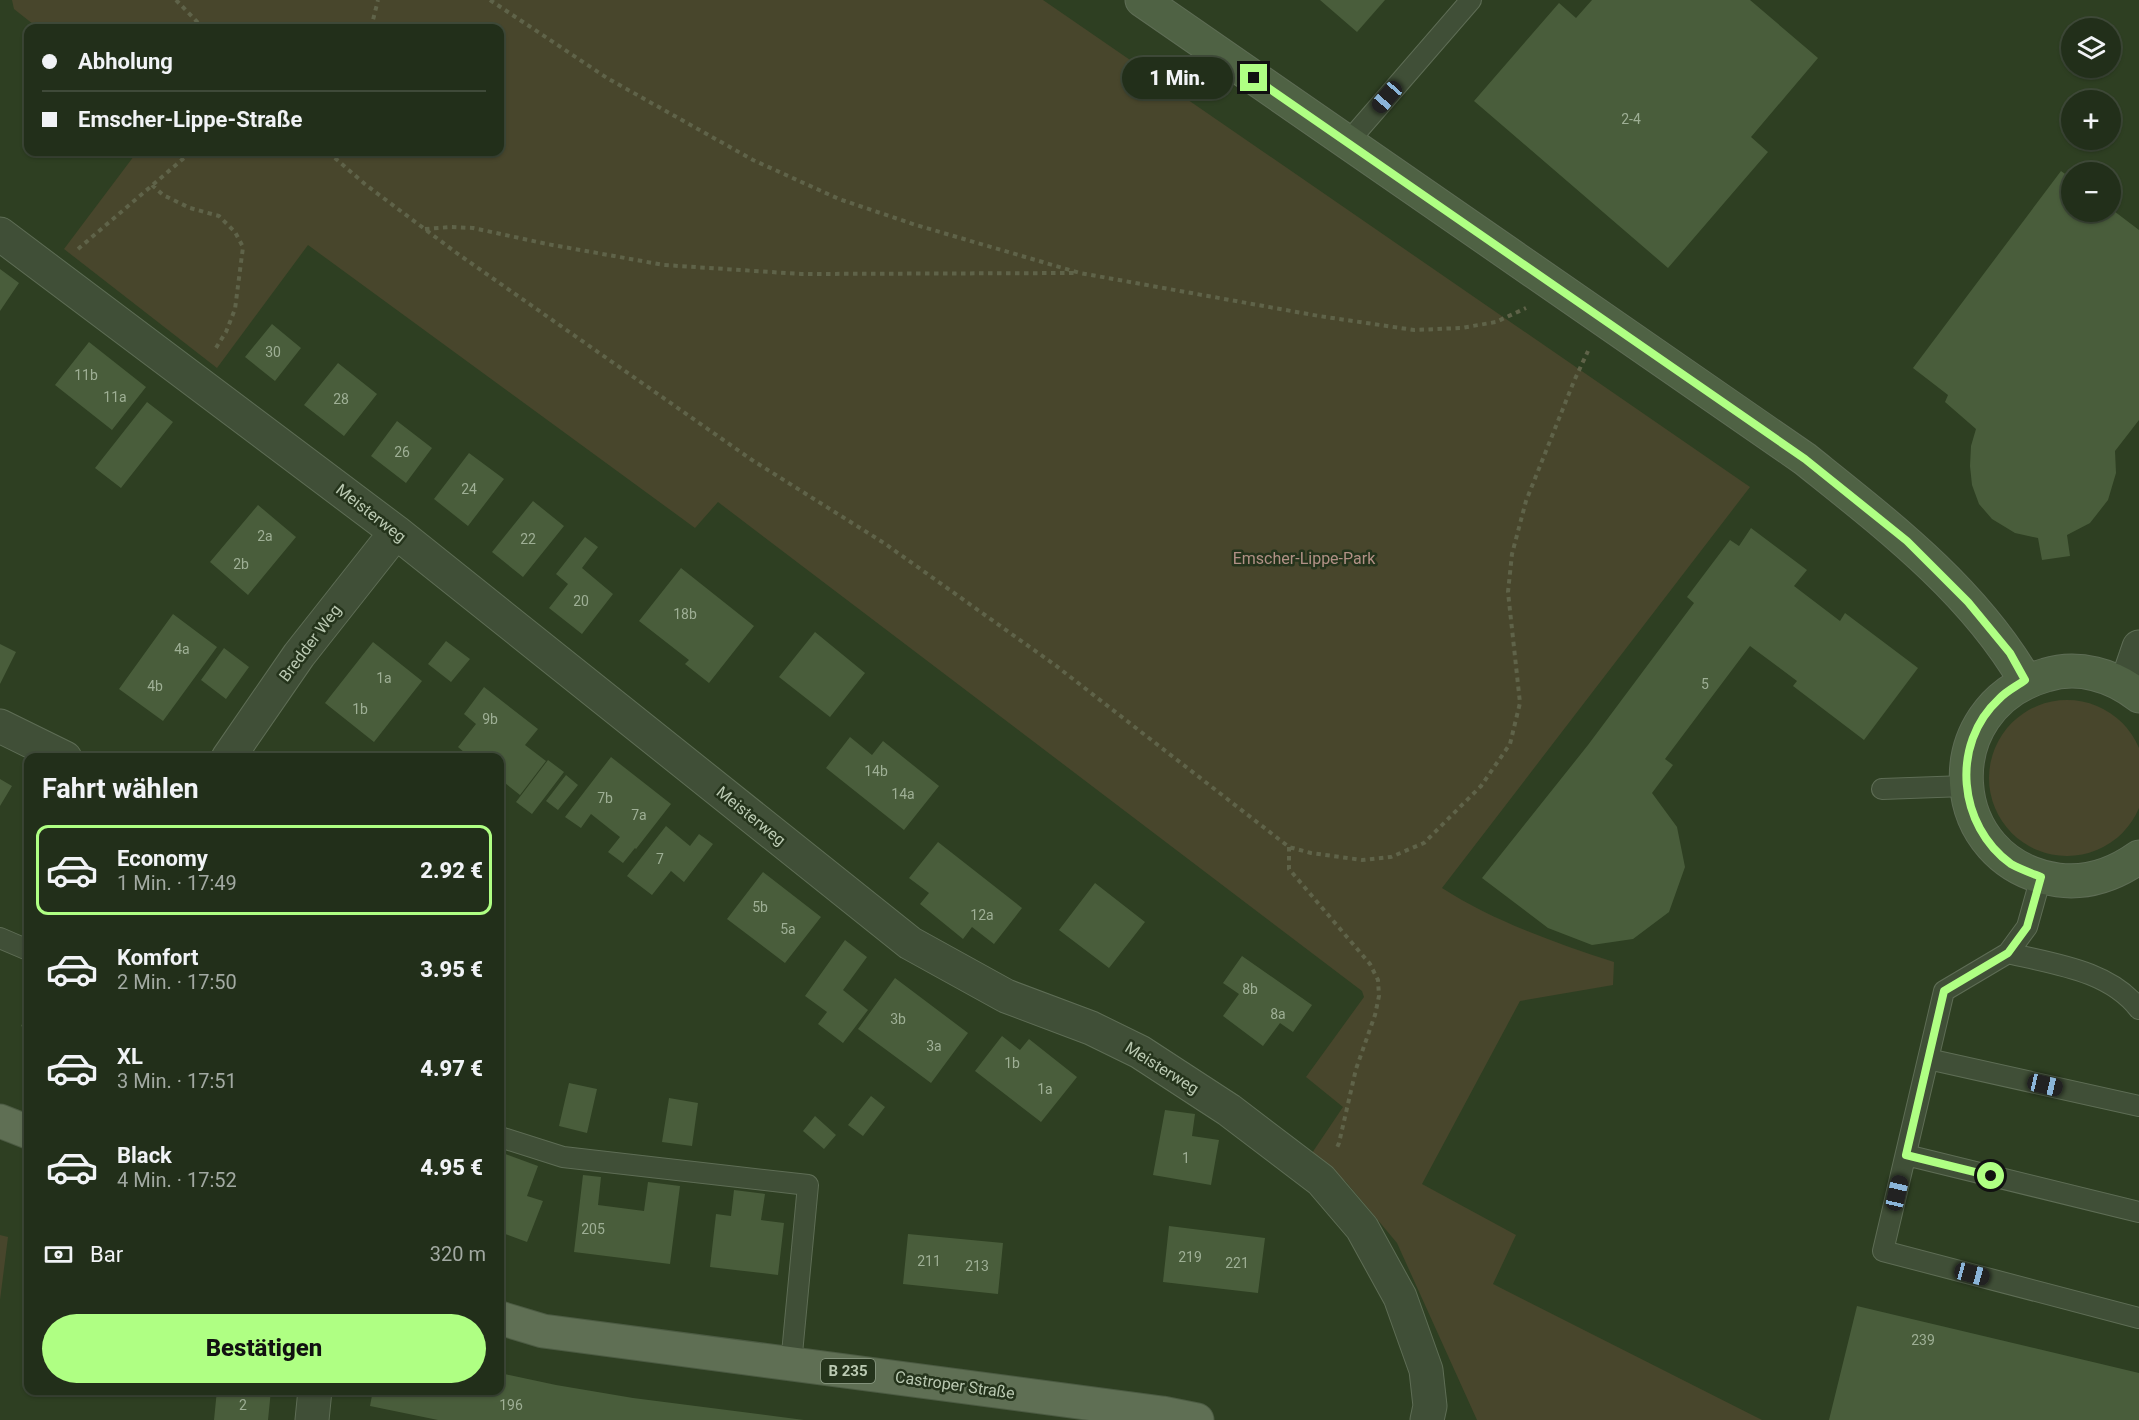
<!DOCTYPE html>
<html lang="de">
<meta charset="utf-8">
<style>
body{margin:0;font-family:Roboto,sans-serif;background:#2e3b27;color:#f1f3f6;height:100vh;display:flex;flex-direction:column;font-size:22px;white-space:nowrap}
*{box-sizing:border-box;margin:0}
p{font-size:20px;color:#a2a9a2}
.icon{flex:none;width:33px;height:33px;fill:none;stroke:currentColor;stroke-width:2;stroke-linecap:round;stroke-linejoin:round}
.map{position:relative;flex:1;overflow:hidden}
.drawer{position:absolute;left:24px;top:753px;width:480px;height:642px;display:flex;flex-direction:column;background:#222f1a;border-radius:12px;box-shadow:0 2px 4px #0004,0 0 0 2px #3f4a39}
.drawer>*{flex:none}
.hud{position:absolute;left:24px;top:24px;width:480px;height:132px;border-radius:12px;box-shadow:0 2px 4px #0004,0 0 0 2px #3f4a39;display:grid;align-content:center;height:132px;padding:0 18px;background:#222f1a}
.tools{position:absolute;left:2061px;top:18px;display:grid;gap:12px}
.tools a{display:grid;place-items:center;width:60px;height:60px;border-radius:50%;background:#222f1a;box-shadow:0 2px 4px #0004,0 0 0 2px #3f4a39;font-size:30px}
.end{position:absolute;width:27px;height:27px;margin:-14px;border:8px solid #afff83;background:#111;box-shadow:0 0 0 3px #111}
.from{border-radius:50%}
.bubble{position:absolute;height:42px;border-radius:21px;background:#222f1a;box-shadow:0 2px 4px #0004,0 0 0 2px #3f4a39;font-size:20px;font-weight:800;line-height:42px;text-align:center}
.car{position:absolute;width:18px;height:36px;margin:-18px -9px;border-radius:8px;box-shadow:0 0 4px 2px #0007;background:linear-gradient(#222 24%,#8ab4d8 0 40%,#222 0 76%,#8ab4d8 0 86%,#222 0)}
.hud b{display:flex;align-items:center;gap:21px;height:57px;font-size:22px}
.hud b+b{border-top:2px solid #3f4a39}
.hud i{width:15px;height:15px;background:#f1f3f6}
ul{padding:0;list-style:none}
li{display:flex;align-items:center;gap:18px;height:90px;margin:0 12px 9px;padding:0 6px;border:3px solid transparent;border-radius:12px}
li div{flex:1}
li b{display:block;font-size:22px}
li em{font-style:normal;font-weight:800}
li.current{border-color:#afff83}
li>.icon{width:54px;height:54px;stroke-width:1.5}
h2{padding:0 18px;font-size:27px;line-height:72px}
.pay{display:flex;align-items:center;gap:15px;height:66px;padding:0 18px;font-size:22px}
.pay p{margin-inline-start:auto}
.primary-button{display:flex;gap:12px;margin-top:auto;padding:12px 18px}
.primary-button a{flex:1;height:69px;border-radius:36px;background:#afff83;color:#111;font-size:24px;font-weight:800;line-height:69px;text-align:center}
.map>svg:first-child{display:block}
.green{fill:#48462c}
.building{fill:#495d3b}
.lines{fill:none;stroke-linecap:round;stroke-linejoin:round}
.lane-casing{stroke:#5e6d55;stroke-width:22}
.street-casing{stroke:#5e6d55;stroke-width:35}
.secondary-casing{stroke:#5e6d55;stroke-width:35}
.primary-casing{stroke:#4c5b43;stroke-width:35}
.path{stroke:#5f6349;stroke-width:4;stroke-dasharray:4.5 4.5;stroke-linecap:butt}
.lane{stroke:#404f37;stroke-width:20}
.street{stroke:#404f37;stroke-width:33}
.secondary{stroke:#4f6244;stroke-width:33}
.primary{stroke:#5f6f54;stroke-width:33}
.route{stroke:#afff83;stroke-width:8}
.labels{text-anchor:middle;dominant-baseline:central;stroke-width:5;stroke-linejoin:round;paint-order:stroke}
.number-label{font-size:14px;fill:#9eaf95}
.shield{fill:#25341c;stroke:#8e9d86;stroke-width:1.5}
.shield-label{font-size:15px;font-weight:bold;fill:#bbcab3}
.street-label{font-size:16px;fill:#bbcab3;stroke:#25341c}
.park-label{font-size:16px;fill:#b19186;stroke:#25341c}
</style>
<div class="map">
<svg width="2139" height="1420" viewBox="0 0 2139 1420">
<rect width="100%" height="100%" fill="#2e3f22"/>
<path class="green" d="M 12,0 L 1043,0 L 1750,487 L 1442,888 C 1493,921 1556,943 1614,962 L 1613,985 L 1520,1001 L 1422,1184 L 1516,1235 L 1493,1284 L 1762,1420 L 1477,1420 L 1397,1243 L 1346,1182 L 1312,1153 L 1343,1107 L 1306,1077 L 1364,997 L 1362,991 L 718,502 L 695,528 L 308,245 L 217,368 L 64,249 L 137,152 L 500,152 L 500,28 L 38,28 L 14,9 Z
M1989 778a78 78 0 1 1 156 0a78 78 0 1 1-156 0Z
M 0,1235 L 8,1237 L 0,1300 Z"/>
<path class="building" d="M 1320,0 L 1385,0 L 1357,32 Z
M 1592,0 L 1750,0 L 1818,58 L 1751,137 L 1768,152 L 1668,268 L 1474,101 L 1559,3 L 1576,18 Z
M 2061,171 L 2072,179 L 2072,212 L 2110,212 L 2110,208 L 2139,230 L 2139,420 L 2115,451 L 2116,473 L 2108,500 L 2090,523 L 2067,535 L 2070,556 L 2042,560 L 2038,538 L 2015,533 L 1992,519 L 1979,504 L 1972,485 L 1970,466 L 1971,446 L 1976,429 L 1945,402 L 1948,395 L 1913,368 Z
M 0,269 L 19,283 L 0,311 Z
M 272,324 L 301,348 L 275,381 L 245,357 Z
M 89,342 L 146,387 L 112,430 L 55,385 Z
M 338,363 L 377,394 L 344,436 L 304,405 Z
M 147,402 L 173,422 L 121,488 L 95,468 Z
M 397,421 L 432,448 L 406,483 L 371,456 Z
M 469,453 L 504,479 L 468,526 L 434,499 Z
M 533,501 L 564,526 L 523,577 L 492,552 Z
M 258,505 L 296,537 L 248,595 L 210,562 Z
M 1751,528 L 1807,570 L 1794,586 L 1840,621 L 1845,613 L 1918,668 L 1864,740 L 1793,686 L 1797,681 L 1750,646 L 1665,759 L 1673,765 L 1652,793 L 1677,827 L 1685,867 L 1669,912 L 1633,939 L 1592,945 L 1548,928 L 1482,878 L 1588,745 L 1694,603 L 1687,597 L 1730,540 L 1739,546 Z
M 585,537 L 598,547 L 582,568 L 613,594 L 582,634 L 549,608 L 568,584 L 556,574 Z
M 681,568 L 754,626 L 709,683 L 685,664 L 689,660 L 639,621 Z
M 173,614 L 217,647 L 163,721 L 119,689 Z
M 815,632 L 865,673 L 830,717 L 779,677 Z
M 446,641 L 470,659 L 451,682 L 428,664 Z
M 373,642 L 422,681 L 374,742 L 325,703 Z
M 0,644 L 16,652 L 0,684 Z
M 224,648 L 249,667 L 226,699 L 201,680 Z
M 484,687 L 538,729 L 525,745 L 546,761 L 520,795 L 500,779 L 500,758 L 471,758 L 458,747 L 476,724 L 464,714 Z
M 850,737 L 872,755 L 883,741 L 939,786 L 904,830 L 826,768 Z
M 611,757 L 671,804 L 636,849 L 635,848 L 623,863 L 608,852 L 620,837 L 591,814 L 581,828 L 565,817 Z
M 548,760 L 564,772 L 532,814 L 516,802 Z
M 566,775 L 578,785 L 558,810 L 546,801 Z
M 0,779 L 12,786 L 0,806 Z
M 666,826 L 690,846 L 699,834 L 713,844 L 684,882 L 671,871 L 652,895 L 627,876 Z
M 938,842 L 1022,908 L 994,944 L 972,927 L 963,939 L 920,904 L 929,893 L 909,878 Z
M 763,872 L 821,917 L 785,963 L 727,919 Z
M 1095,883 L 1145,922 L 1109,968 L 1059,930 Z
M 845,940 L 867,957 L 843,990 L 868,1010 L 843,1043 L 818,1024 L 827,1012 L 805,996 Z
M 1242,956 L 1312,1005 L 1293,1032 L 1280,1023 L 1263,1046 L 1223,1016 L 1239,994 L 1223,983 Z
M 895,978 L 968,1033 L 931,1083 L 858,1029 Z
M 28,1012 L 28,1030 L 21,1026 Z
M 1002,1036 L 1020,1050 L 1029,1039 L 1077,1077 L 1041,1122 L 975,1071 Z
M 569,1083 L 597,1089 L 587,1133 L 559,1126 Z
M 871,1096 L 885,1107 L 863,1136 L 848,1125 Z
M 669,1098 L 698,1103 L 692,1146 L 662,1142 Z
M 1165,1110 L 1195,1114 L 1192,1136 L 1219,1140 L 1211,1185 L 1153,1175 Z
M 815,1116 L 836,1135 L 824,1149 L 803,1131 Z
M 500,1152 L 538,1166 L 527,1196 L 543,1201 L 527,1242 L 500,1232 Z
M 583,1175 L 601,1177 L 598,1205 L 644,1211 L 648,1182 L 680,1186 L 670,1264 L 574,1252 Z
M 734,1190 L 765,1194 L 761,1220 L 784,1223 L 778,1275 L 710,1267 L 716,1214 L 731,1216 Z
M 1169,1226 L 1265,1238 L 1258,1293 L 1163,1282 Z
M 908,1234 L 1003,1243 L 998,1294 L 903,1284 Z
M 1857,1306 L 2139,1373 L 2139,1420 L 1829,1420 Z
M 500,1373 L 556,1385 L 633,1398 L 804,1420 L 438,1420 L 370,1406 L 373,1390 L 500,1390 Z
M 217,1390 L 271,1390 L 268,1420 L 214,1420 Z"/>
<g class="lines">
<g class="lane-casing">
<path id="lane" d="M 1348,142 L 1471,0
M 1882,789 L 1965,786
M 0,938 L 28,950
M 2008,953 L 2027,927 L 2041,877
M 2139,1009 C 2109,970 2053,964 2008,953 L 1944,991 L 1883,1251 L 2139,1318
M 1928,1059 L 2139,1106
M 500,1137 L 563,1157 L 808,1185 L 791,1364
M 1906,1155 L 2139,1212"/>
</g>
<g class="street-casing">
<path id="street" d="M 0,234 L 396,532 L 910,943 L 1006,996 L 1091,1028 L 1140,1052 L 1229,1110 L 1321,1180 L 1362,1228 L 1400,1297 L 1426,1370 L 1430,1406 L 1427,1420
M 2126,685 L 2139,647
M 0,726 L 65,758
M 228,758 L 299,655 L 396,532
M 312,1420 L 315,1390"/>
</g>
<g class="secondary-casing">
<path id="secondary" d="M 1142,0 L 1805,459 C 1886,524 1972,589 2025,680
M 2139,696 C 2113,675 2078,665 2046,675 C 1933,707 1943,864 2058,880 C 2088,884 2115,874 2139,857"/>
</g>
<g class="primary-casing">
<path id="primary" d="M 0,1121 L 28,1132
M 500,1318 L 543,1331 L 1162,1413 L 1197,1420"/>
</g>
<path class="path" d="M 176,0 L 203,28
M 490,0 L 607,78 L 753,160 L 839,199 L 916,225 L 1080,273 L 1319,316 L 1414,330 L 1461,328 L 1496,322 L 1526,308
M 371,28 L 378,0
M 328,152 L 366,185 L 458,254 L 752,460 L 884,543 L 1055,665 L 1289,847 L 1311,853 L 1362,860 L 1391,857 L 1424,843 L 1481,786 L 1510,744 L 1520,703 L 1508,592 L 1512,554 L 1526,501 L 1574,381 L 1588,351
M 152,185 L 163,195 L 190,208 L 219,216 L 235,232 L 243,247 L 235,309 L 226,332 L 214,351
M 425,229 L 451,227 L 473,228 L 547,244 L 664,265 L 801,274 L 1074,273
M 78,249 L 191,152
M 1289,847 L 1289,869 L 1370,964 L 1378,980 L 1379,996 L 1375,1015 L 1356,1069 L 1339,1143 L 1336,1150"/>
<use href="#lane" class="lane"/>
<use href="#street" class="street"/>
<use href="#secondary" class="secondary"/>
<use href="#primary" class="primary"/>
</g>
<g class="lines">
<path class="route" d="M 1254,78 L 1805,459 L 1907,541 L 1968,602 L 2010,653 L 2025,680 C 2017,686 2006,691 1999,699 C 1950,744 1958,826 2011,864 C 2020,869 2031,873 2041,877 L 2027,927 L 2008,953 L 1944,991 L 1906,1155 L 1991,1176"/>
</g>
<g class="labels">
<g class="number-label">
<text x="1631" y="119">2-4</text>
<text x="273" y="352">30</text>
<text x="86" y="375">11b</text>
<text x="115" y="397">11a</text>
<text x="341" y="399">28</text>
<text x="402" y="452">26</text>
<text x="469" y="489">24</text>
<text x="265" y="536">2a</text>
<text x="528" y="539">22</text>
<text x="241" y="564">2b</text>
<text x="581" y="601">20</text>
<text x="685" y="614">18b</text>
<text x="182" y="649">4a</text>
<text x="384" y="678">1a</text>
<text x="1705" y="684">5</text>
<text x="155" y="686">4b</text>
<text x="360" y="709">1b</text>
<text x="490" y="719">9b</text>
<text x="876" y="771">14b</text>
<text x="903" y="794">14a</text>
<text x="605" y="798">7b</text>
<text x="639" y="815">7a</text>
<text x="660" y="859">7</text>
<text x="760" y="907">5b</text>
<text x="982" y="915">12a</text>
<text x="788" y="929">5a</text>
<text x="1250" y="989">8b</text>
<text x="1278" y="1014">8a</text>
<text x="898" y="1019">3b</text>
<text x="934" y="1046">3a</text>
<text x="1012" y="1063">1b</text>
<text x="1045" y="1089">1a</text>
<text x="1186" y="1158">1</text>
<text x="593" y="1229">205</text>
<text x="1190" y="1257">219</text>
<text x="929" y="1261">211</text>
<text x="1237" y="1263">221</text>
<text x="977" y="1266">213</text>
<text x="1923" y="1340">239</text>
<text x="243" y="1405">2</text>
<text x="511" y="1405">196</text>
</g>
<rect class="shield" x="821" y="1359" width="54" height="24" rx="4.5"/>
<g class="shield-label">
<text x="848" y="1371">B 235</text>
</g>
<g class="street-label">
<text transform="translate(371 513) rotate(38)">Meisterweg</text>
<text transform="translate(310 643) rotate(-53)">Bredder Weg</text>
<text transform="translate(751 816) rotate(39)">Meisterweg</text>
<text transform="translate(1162 1068) rotate(32)">Meisterweg</text>
<text transform="translate(955 1385) rotate(8)">Castroper Straße</text>
</g>
<g class="park-label">
<text x="1304" y="558">Emscher-Lippe-Park</text>
</g>
</g>
</svg>
<div class="tools">
<a><svg class="icon" aria-label="layers" viewBox="0 0 24 24"><path d="M12 4l9 5-9 5-9-5zM3 14l9 5 9-5"/></svg></a>
<a>+</a>
<a>−</a>
</div>
<i class="end from" style="left:1991px;top:1176px"></i>
<i class="end" style="left:1254px;top:78px"></i>
<div class="bubble" style="left:1122px;top:57px;width:111px">1 Min.</div>
<i class="car" style="left:1387px;top:97px;rotate:221deg"></i>
<i class="car" style="left:2045px;top:1085px;rotate:103deg"></i>
<i class="car" style="left:1897px;top:1193px;rotate:13deg"></i>
<i class="car" style="left:1972px;top:1274px;rotate:105deg"></i>
<div class="hud">
<b><i class="from"></i>Abholung</b>
<b><i></i>Emscher-Lippe-Straße</b>
</div>
<section class="drawer">
<h2>Fahrt wählen</h2>
<ul>
<li class="current"><svg class="icon" aria-label="car" viewBox="0 0 24 24"><path d="M5 17H2v-5l4-1 3-4h7l3 4 3 1v5h-3M9 17h6M6 11h13"/><circle cx="7" cy="17" r="2"/><circle cx="17" cy="17" r="2"/></svg><div><b>Economy</b><p>1 Min. · 17:49</p></div><em>2.92 €</em></li>
<li><svg class="icon" aria-label="car" viewBox="0 0 24 24"><path d="M5 17H2v-5l4-1 3-4h7l3 4 3 1v5h-3M9 17h6M6 11h13"/><circle cx="7" cy="17" r="2"/><circle cx="17" cy="17" r="2"/></svg><div><b>Komfort</b><p>2 Min. · 17:50</p></div><em>3.95 €</em></li>
<li><svg class="icon" aria-label="car" viewBox="0 0 24 24"><path d="M5 17H2v-5l4-1 3-4h7l3 4 3 1v5h-3M9 17h6M6 11h13"/><circle cx="7" cy="17" r="2"/><circle cx="17" cy="17" r="2"/></svg><div><b>XL</b><p>3 Min. · 17:51</p></div><em>4.97 €</em></li>
<li><svg class="icon" aria-label="car" viewBox="0 0 24 24"><path d="M5 17H2v-5l4-1 3-4h7l3 4 3 1v5h-3M9 17h6M6 11h13"/><circle cx="7" cy="17" r="2"/><circle cx="17" cy="17" r="2"/></svg><div><b>Black</b><p>4 Min. · 17:52</p></div><em>4.95 €</em></li>
</ul>
<div class="pay"><svg class="icon" aria-label="cash" viewBox="0 0 24 24"><path d="M3 7h18v10H3z"/><circle cx="12" cy="12" r="2"/></svg>Bar<p>320 m</p></div>
<div class="primary-button"><a>Bestätigen</a></div>
</section>
</div>
